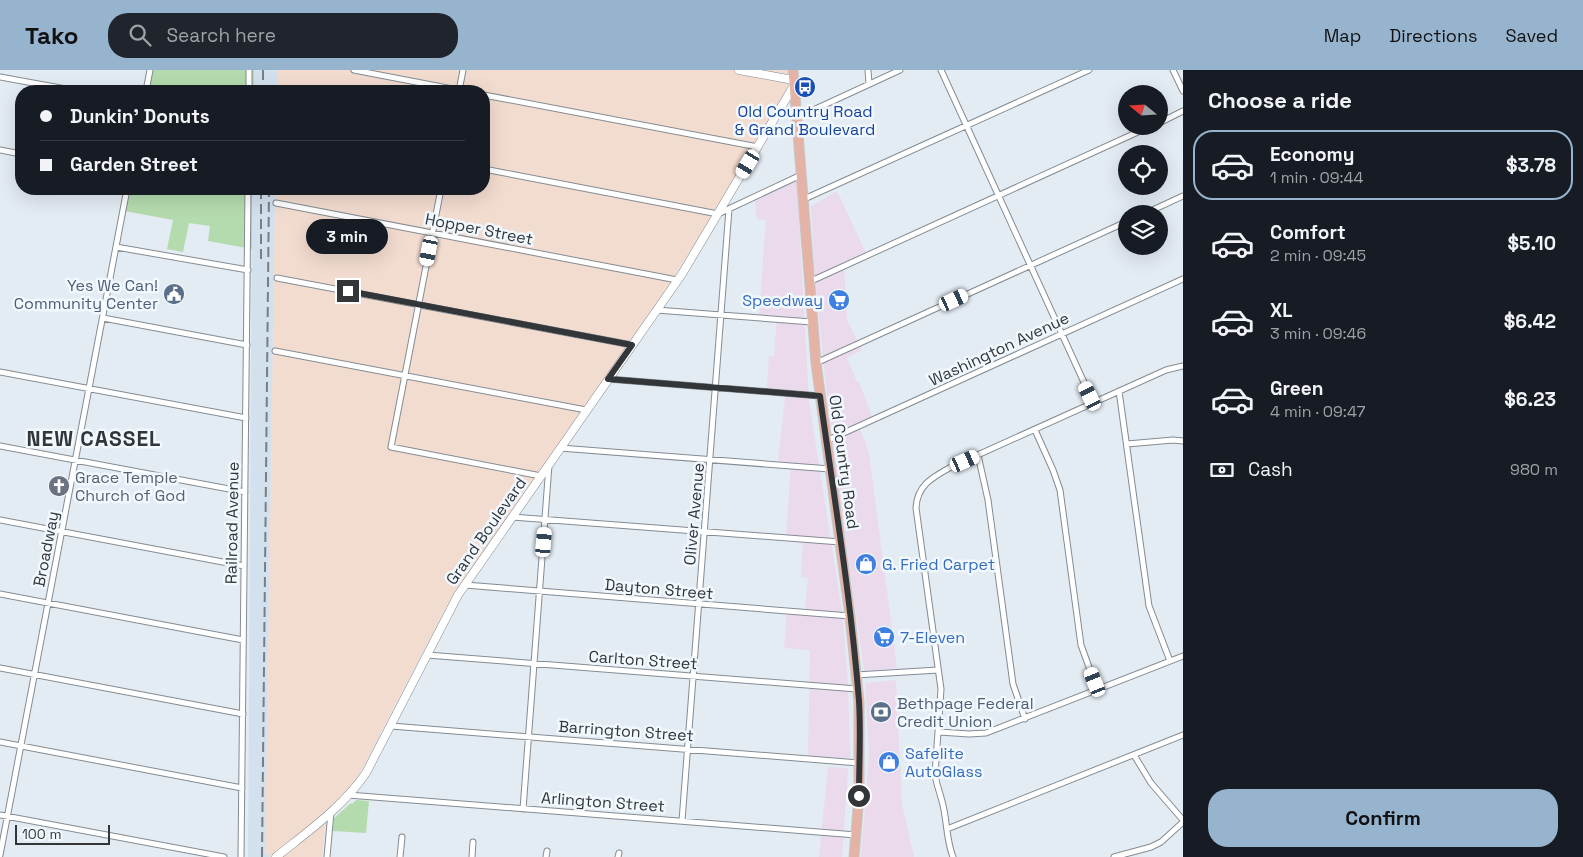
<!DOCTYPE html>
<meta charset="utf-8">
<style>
body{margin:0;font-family:"Space Grotesk",sans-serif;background:#20242c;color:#f1f3f6;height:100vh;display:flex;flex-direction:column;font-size:19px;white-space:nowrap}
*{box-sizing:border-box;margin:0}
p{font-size:16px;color:#9ea1a6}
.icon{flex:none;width:28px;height:28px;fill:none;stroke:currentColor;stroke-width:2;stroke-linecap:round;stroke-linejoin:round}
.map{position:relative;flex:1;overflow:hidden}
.drawer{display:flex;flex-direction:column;background:#171b24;width:400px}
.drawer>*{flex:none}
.guide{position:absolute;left:15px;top:15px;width:475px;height:110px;border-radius:20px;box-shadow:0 5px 20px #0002;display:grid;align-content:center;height:110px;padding:0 25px;background:#171b24}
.needle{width:32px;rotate:288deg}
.fabs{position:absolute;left:1118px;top:15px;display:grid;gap:10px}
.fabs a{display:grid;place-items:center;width:50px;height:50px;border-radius:50%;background:#171b24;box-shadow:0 5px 20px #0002;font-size:25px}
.scale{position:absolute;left:15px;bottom:12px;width:95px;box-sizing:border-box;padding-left:5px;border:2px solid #323639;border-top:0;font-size:14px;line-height:18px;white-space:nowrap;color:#323639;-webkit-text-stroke:4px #f1f8ff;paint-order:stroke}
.end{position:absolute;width:22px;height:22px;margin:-11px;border:6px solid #323639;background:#fff;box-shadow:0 0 0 2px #fff}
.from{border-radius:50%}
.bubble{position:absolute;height:35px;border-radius:18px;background:#171b24;box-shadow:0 5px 20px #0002;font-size:16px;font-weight:700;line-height:35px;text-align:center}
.car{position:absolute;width:15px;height:30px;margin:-15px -8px;border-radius:6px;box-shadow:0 0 4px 1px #0007;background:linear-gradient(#fff 24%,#345 0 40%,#fff 0 76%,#345 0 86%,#fff 0)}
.guide b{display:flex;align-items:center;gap:18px;height:48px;font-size:19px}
.guide b+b{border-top:1px solid #363941}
.guide i{width:12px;height:12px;background:#f1f3f6}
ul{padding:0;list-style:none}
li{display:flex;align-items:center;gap:15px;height:70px;margin:0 10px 8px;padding:0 15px;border:2px solid transparent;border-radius:20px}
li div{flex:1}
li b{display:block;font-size:19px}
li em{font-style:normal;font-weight:700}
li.active{border-color:#97b4cf}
li>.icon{width:45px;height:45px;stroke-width:1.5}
h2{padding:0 25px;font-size:22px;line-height:60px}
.pay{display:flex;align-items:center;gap:12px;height:55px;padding:0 25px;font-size:19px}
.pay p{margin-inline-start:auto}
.primary-button{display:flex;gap:10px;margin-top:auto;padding:10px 25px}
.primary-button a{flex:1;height:58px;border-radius:20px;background:#97b4cf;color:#111;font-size:20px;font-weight:700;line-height:58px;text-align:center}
header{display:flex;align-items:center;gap:30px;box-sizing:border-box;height:70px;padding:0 25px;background:#97b4cf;color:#111}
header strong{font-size:24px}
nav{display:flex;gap:28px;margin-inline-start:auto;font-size:18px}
.search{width:350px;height:45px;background:#20242c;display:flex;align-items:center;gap:12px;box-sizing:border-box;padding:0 18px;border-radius:20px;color:#9ea1a6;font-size:19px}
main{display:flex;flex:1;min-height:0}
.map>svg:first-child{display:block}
.commercial{fill:#eadaec}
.industrial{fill:#f2dbcf}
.built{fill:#d3e1ef}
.green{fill:#b4dbae}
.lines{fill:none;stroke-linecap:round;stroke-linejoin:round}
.street-casing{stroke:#848c93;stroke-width:7}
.secondary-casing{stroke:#848c93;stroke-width:9}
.primary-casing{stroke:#c6c7c8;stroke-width:11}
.street{stroke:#fff;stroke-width:5}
.secondary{stroke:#fff;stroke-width:8}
.primary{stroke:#e5b3a5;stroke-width:9}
.rail{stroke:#787e83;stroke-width:2;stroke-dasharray:10 5;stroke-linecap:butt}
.route{stroke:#323639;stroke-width:6}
.labels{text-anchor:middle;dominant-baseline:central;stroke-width:5;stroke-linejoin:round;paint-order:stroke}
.transit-label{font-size:16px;fill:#164399;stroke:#f1f8ff}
.street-label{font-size:16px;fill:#323639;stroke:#f1f8ff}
.service-label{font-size:16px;fill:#4e5e75;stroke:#f1f8ff;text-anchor:end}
.shop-label{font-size:16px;fill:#366cbe;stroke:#f1f8ff;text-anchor:start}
.worship-label{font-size:16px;fill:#5b616d;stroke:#f1f8ff;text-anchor:start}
.district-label{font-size:21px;font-weight:bold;letter-spacing:1px;fill:#323639;stroke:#f1f8ff}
</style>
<header>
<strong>Tako</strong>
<div class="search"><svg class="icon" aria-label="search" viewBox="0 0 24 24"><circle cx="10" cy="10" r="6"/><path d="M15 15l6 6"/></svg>Search here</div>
<nav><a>Map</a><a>Directions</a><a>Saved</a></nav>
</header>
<main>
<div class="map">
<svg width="1183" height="787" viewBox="0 0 1183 787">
<rect width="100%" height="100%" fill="#e3ebf3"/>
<path class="commercial" d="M 797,111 L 809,331 L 843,549 L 848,616 L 850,688 L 808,686 L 810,580 L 784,578 L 787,540 L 805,541 L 808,508 L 801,507 L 803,468 L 786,466 L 791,394 L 778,391 L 786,320 L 767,318 L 769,286 L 774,286 L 777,246 L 759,245 L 766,150 L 757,149 L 755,130 Z
M 837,121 L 866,183 L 844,195 L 847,250 L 862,280 L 847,288 L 857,312 L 859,312 L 873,349 L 859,356 L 869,383 L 897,598 L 864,601 L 831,367 L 815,208 L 811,136 Z
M 896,610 L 902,734 L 914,787 L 861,787 L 869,684 L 865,613 Z
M 828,697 L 848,698 L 842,787 L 819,787 Z"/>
<path class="industrial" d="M 277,0 L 788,0 L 788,18 L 712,146 L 666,220 L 451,528 L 357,709 L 327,742 L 322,787 L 269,787 L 269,784 L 265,785 L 275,119 L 484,119 L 484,21 L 277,21 Z"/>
<path class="built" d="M 254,0 L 277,0 L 277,21 L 254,21 Z
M 252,119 L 275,119 L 265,784 L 269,783 L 269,787 L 248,787 Z"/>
<path class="green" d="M 153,0 L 254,0 L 254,21 L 149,21 Z
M 130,119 L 252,119 L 252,179 L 208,171 L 210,156 L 189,153 L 183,182 L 167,179 L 173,150 L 125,141 Z
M 356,730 L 369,731 L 366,763 L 333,761 L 334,748 L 351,733 L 352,734 Z"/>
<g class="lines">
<g class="street-casing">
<path id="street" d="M 354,0 L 463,21
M 868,0 L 869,14
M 941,0 L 1093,332
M 1173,0 L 1183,21
M 0,7 L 77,21
M 146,21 L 150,0
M 249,21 L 249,0
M 459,21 L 463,0
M 484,25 L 758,77
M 796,48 L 900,0
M 1159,53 L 1183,41
M 0,80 L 21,84
M 484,99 L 718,144 L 801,105
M 441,119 L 391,377 L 541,406
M 802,130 L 1089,0
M 276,133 L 677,210
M 1144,144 L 1183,126
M 116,177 L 248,200
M 277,208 L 632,275
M 809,212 L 1151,56
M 656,240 L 812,252
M 103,248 L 247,275
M 275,281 L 586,340
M 816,293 L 1126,152
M 0,302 L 246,348
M 608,309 L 820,326
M 1119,321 L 1149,536 L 1170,591
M 1035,360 L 1053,400 L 1060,420 L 1081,575 L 1097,619
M 826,371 L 1183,209
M 1127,374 L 1173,370 L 1183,371
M 0,376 L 245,422
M 560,378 L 830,399
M 978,385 L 988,430 L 1013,614 L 1025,649
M 512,447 L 840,472
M 0,450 L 244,496
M 465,515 L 850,546
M 0,524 L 243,570
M 427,585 L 857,619
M 0,598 L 243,644
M 856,605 L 938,600
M 391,656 L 859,693
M 939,662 L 969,664 L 986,663 L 1183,586
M 0,672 L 242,718
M 1134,685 L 1151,713 L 1183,750
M 348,725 L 856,765
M 523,739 L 549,395
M 0,745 L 224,787
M 682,751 L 729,139
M 947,759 L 1183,665
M 0,785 L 127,119
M 241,787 L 248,119
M 327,787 L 331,742
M 400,787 L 402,767
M 472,787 L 473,772
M 546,787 L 547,781
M 618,787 L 619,783
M 953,787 C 947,772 947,755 944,740 C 942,728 937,717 935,705 L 941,619 L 916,438 C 917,415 933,407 951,397 L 1166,300 L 1183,296
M 1114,787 L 1151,777 L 1161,772 L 1183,752"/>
</g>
<g class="secondary-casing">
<path id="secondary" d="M 739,0 L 793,10
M 276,787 C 307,762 343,737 366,703 L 458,525 L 682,204 L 793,17"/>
</g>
<g class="primary-casing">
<path id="primary" d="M 793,0 L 816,293 L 850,546 L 859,632 L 859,726 L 854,787"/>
</g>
<use href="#street" class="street"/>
<use href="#secondary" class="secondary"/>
<use href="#primary" class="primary"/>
<path class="rail" d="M 263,0 L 263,21
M 261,119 L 261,194
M 262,787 L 269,119"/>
</g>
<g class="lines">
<path class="route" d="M 348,221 L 632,275 L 608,309 L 820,326 C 834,427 851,529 859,631 C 861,663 859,695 859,726"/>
</g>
<defs>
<g id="bus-disc" transform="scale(1.125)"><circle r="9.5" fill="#1a4fb4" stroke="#f1f8ff"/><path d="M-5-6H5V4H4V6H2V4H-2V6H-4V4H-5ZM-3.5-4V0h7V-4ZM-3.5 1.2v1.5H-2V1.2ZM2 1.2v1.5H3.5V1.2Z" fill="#fff"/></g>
<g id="civic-disc" transform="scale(1.125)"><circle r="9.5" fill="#5c6f8a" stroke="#f1f8ff"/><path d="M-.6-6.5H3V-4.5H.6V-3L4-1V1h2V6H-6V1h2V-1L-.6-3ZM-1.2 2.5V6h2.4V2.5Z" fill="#fff"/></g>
<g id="supermarket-disc" transform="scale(1.125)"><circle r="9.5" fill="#3f7fe0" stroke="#f1f8ff"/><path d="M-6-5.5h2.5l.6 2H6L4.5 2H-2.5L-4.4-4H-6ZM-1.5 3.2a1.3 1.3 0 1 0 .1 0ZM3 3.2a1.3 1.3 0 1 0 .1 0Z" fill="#fff"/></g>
<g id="church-disc" transform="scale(1.125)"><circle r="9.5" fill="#6b7280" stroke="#f1f8ff"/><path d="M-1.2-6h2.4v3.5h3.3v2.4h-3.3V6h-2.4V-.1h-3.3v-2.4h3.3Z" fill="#fff"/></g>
<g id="shop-disc" transform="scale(1.125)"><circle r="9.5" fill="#3f7fe0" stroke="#f1f8ff"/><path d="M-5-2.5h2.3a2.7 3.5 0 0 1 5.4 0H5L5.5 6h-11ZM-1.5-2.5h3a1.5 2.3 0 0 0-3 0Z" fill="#fff"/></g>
<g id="bank-disc" transform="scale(1.125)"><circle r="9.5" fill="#5c6f8a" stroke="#f1f8ff"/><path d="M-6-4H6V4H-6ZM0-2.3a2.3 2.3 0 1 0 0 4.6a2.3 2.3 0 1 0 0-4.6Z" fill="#fff"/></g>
</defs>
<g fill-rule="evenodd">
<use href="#bus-disc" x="805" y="17"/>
<use href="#civic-disc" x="174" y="224"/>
<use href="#supermarket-disc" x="839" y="230"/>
<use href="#church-disc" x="59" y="416"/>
<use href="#shop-disc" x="866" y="494"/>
<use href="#supermarket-disc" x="884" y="567"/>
<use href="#bank-disc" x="881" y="642"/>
<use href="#shop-disc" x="889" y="692"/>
</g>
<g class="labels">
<g class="transit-label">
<text x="805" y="41">Old Country Road<tspan x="805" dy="18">&amp; Grand Boulevard</tspan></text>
</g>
<g class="street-label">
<text transform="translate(479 159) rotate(11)">Hopper Street</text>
<text transform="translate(999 279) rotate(-25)">Washington Avenue</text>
<text transform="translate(844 392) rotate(82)">Old Country Road</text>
<text transform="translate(694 444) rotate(-85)">Oliver Avenue</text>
<text transform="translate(232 453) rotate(-89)">Railroad Avenue</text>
<text transform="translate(486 461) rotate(-55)">Grand Boulevard</text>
<text transform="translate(46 479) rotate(-79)">Broadway</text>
<text transform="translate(659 519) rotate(5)">Dayton Street</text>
<text transform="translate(643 590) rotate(4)">Carlton Street</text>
<text transform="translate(626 661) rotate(4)">Barrington Street</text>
<text transform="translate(603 732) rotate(4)">Arlington Street</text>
</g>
<g class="service-label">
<text x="158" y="215">Yes We Can!<tspan x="158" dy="18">Community Center</tspan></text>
<text x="897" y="633" text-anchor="start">Bethpage Federal<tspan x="897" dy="18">Credit Union</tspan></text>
</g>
<g class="shop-label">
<text x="823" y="230" text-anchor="end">Speedway</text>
<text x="882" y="494">G. Fried Carpet</text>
<text x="900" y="567">7-Eleven</text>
<text x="905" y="683">Safelite<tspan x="905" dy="18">AutoGlass</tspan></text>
</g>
<g class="worship-label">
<text x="75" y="407">Grace Temple<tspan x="75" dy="18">Church of God</tspan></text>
</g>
<g class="district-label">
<text x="94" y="368">NEW CASSEL</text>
</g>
</g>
</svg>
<div class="fabs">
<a><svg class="needle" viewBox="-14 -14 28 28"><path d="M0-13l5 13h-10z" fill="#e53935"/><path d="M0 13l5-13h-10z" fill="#9ea1a6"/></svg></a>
<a><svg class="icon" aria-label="locate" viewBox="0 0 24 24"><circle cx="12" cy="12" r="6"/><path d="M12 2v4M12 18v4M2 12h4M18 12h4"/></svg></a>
<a><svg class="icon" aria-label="layers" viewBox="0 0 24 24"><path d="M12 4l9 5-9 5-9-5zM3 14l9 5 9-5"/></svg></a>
</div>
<div class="scale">100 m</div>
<i class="end from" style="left:859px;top:726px"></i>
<i class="end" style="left:348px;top:221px"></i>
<div class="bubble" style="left:306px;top:149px;width:82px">3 min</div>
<i class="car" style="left:748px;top:94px;rotate:211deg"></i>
<i class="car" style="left:429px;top:181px;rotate:191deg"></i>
<i class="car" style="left:954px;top:230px;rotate:65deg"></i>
<i class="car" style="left:1090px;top:326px;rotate:334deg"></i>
<i class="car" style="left:965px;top:391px;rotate:66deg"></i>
<i class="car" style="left:544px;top:472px;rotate:5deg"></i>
<i class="car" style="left:1095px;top:612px;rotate:338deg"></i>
<div class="guide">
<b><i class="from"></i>Dunkin' Donuts</b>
<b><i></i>Garden Street</b>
</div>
</div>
<section class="drawer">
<h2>Choose a ride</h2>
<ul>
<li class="active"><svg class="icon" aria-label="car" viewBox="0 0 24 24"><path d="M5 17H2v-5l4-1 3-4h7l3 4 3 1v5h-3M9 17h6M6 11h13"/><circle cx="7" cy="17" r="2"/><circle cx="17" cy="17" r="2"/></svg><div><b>Economy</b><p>1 min · 09:44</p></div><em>$3.78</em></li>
<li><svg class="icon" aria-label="car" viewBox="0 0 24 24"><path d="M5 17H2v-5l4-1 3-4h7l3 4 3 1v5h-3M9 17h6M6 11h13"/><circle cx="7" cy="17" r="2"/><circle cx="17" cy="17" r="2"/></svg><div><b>Comfort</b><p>2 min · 09:45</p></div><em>$5.10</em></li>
<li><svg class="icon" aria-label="car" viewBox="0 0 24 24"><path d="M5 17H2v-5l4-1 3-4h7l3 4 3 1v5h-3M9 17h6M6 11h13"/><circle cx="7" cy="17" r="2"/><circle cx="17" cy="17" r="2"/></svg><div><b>XL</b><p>3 min · 09:46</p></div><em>$6.42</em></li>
<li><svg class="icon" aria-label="car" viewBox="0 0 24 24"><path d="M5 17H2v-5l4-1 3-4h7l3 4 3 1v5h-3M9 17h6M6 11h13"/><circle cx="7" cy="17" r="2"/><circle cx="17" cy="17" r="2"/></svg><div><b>Green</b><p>4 min · 09:47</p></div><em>$6.23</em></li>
</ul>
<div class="pay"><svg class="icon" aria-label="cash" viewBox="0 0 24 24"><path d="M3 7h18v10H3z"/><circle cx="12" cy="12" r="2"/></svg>Cash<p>980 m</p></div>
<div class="primary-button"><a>Confirm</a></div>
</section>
</main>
